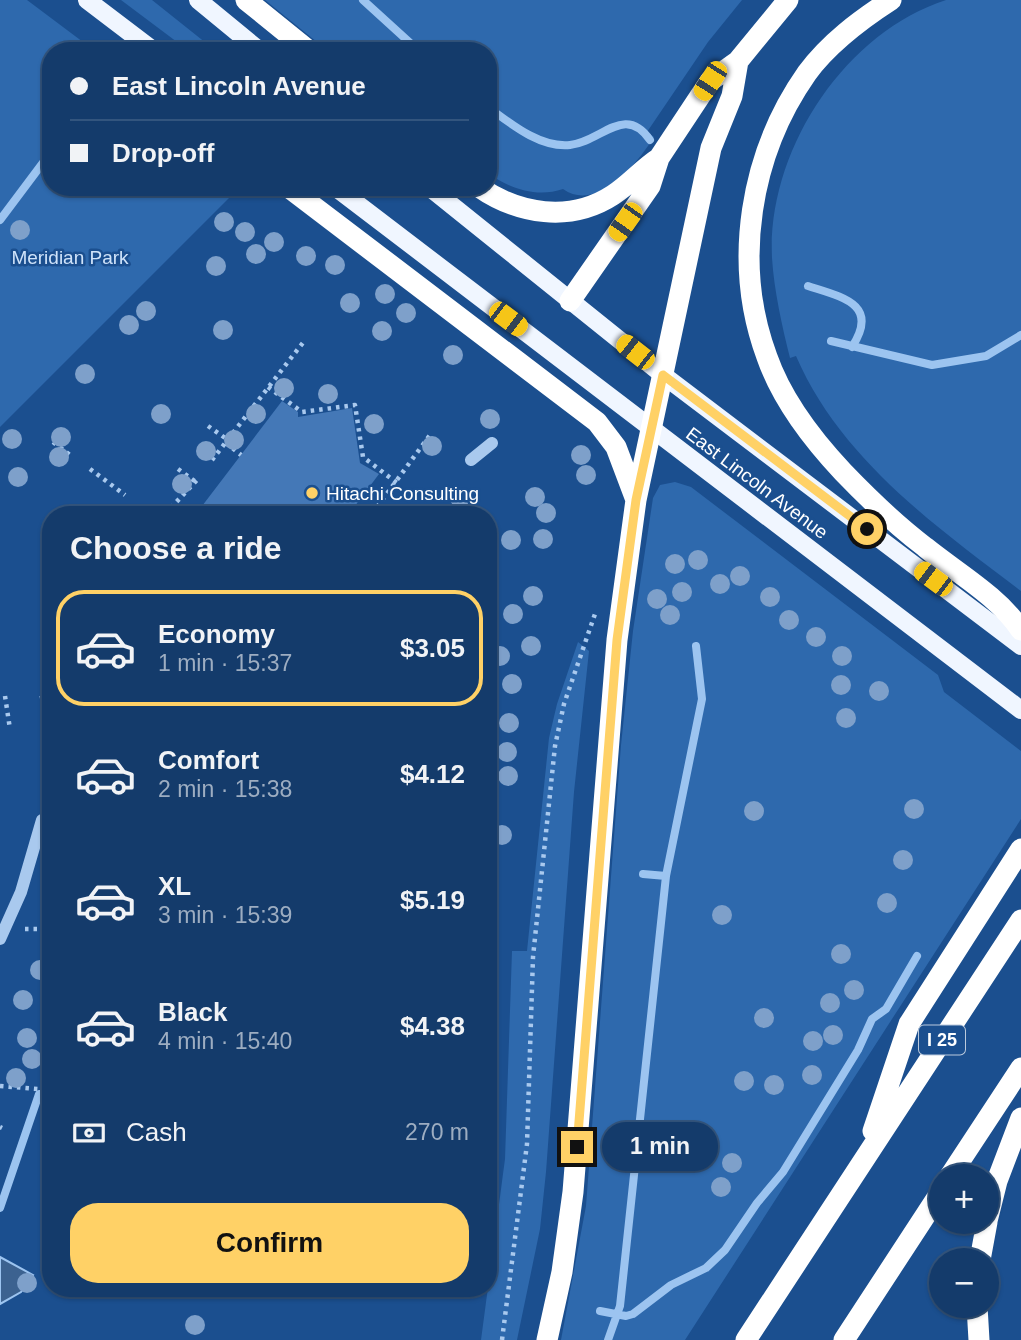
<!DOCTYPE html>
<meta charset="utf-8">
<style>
body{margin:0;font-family:Arial,sans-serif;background:#214673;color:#f1f3f6;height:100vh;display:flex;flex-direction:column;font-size:26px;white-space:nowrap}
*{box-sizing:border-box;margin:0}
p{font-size:23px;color:#9dadc1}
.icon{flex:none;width:38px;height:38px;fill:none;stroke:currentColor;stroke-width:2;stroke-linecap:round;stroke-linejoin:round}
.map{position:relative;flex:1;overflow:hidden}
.panel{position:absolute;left:42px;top:506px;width:455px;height:791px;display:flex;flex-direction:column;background:#143b6b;border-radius:28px;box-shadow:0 2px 5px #0004,0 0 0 2px #33557e}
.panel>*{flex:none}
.hud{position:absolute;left:42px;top:42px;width:455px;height:154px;border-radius:28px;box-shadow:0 2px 5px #0004,0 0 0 2px #33557e;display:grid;align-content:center;height:154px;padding:0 28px;background:#143b6b}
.buttons{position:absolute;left:929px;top:1164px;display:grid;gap:14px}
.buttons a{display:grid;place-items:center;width:70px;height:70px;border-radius:50%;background:#143b6b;box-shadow:0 2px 5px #0004,0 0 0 2px #33557e;font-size:35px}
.end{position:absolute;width:32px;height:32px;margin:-16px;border:9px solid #ffd166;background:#111;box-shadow:0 0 0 4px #111}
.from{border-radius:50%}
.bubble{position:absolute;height:49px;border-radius:24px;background:#143b6b;box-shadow:0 2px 5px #0004,0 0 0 2px #33557e;font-size:23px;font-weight:600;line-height:49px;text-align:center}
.car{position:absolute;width:21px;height:42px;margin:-21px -10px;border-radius:9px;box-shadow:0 0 5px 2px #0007;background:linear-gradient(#f5c518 24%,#345 0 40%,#f5c518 0 76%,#345 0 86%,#f5c518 0)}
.hud b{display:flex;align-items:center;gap:24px;height:66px;font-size:26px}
.hud b+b{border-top:2px solid #33557e}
.hud i{width:18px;height:18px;background:#f1f3f6}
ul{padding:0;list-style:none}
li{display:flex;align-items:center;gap:21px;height:116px;margin:0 14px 10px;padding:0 14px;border:4px solid transparent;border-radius:28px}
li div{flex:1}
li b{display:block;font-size:26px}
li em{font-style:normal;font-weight:600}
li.on{border-color:#ffd166}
li>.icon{width:63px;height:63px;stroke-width:1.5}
h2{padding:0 28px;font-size:32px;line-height:84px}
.pay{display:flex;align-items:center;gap:18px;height:77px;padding:0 28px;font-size:26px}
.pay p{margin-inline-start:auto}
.cta{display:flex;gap:14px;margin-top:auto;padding:14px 28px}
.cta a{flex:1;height:80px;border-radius:28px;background:#ffd166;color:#111;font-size:28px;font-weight:600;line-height:80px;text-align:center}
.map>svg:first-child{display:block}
.green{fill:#2e69ad}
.water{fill:#3c6290;stroke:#9cc4f0;stroke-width:2}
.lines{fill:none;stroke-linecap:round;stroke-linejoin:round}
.stream{stroke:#9cc4f0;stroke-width:8}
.building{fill:#4478b7}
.path{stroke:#a9c9ee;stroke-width:4.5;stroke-dasharray:3.5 5;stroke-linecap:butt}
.minor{stroke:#a9c9ee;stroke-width:12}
.major{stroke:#f0f6ff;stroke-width:18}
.highway{stroke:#fff;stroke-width:21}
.tree{fill:#7ea0ca}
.route{stroke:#ffd166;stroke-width:9}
.poi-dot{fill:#ffd166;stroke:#1b4f8f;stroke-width:2.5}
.labels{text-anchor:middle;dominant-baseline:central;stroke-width:5;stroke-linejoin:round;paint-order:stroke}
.shield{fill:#1b4f8f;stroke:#bbcadd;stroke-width:2}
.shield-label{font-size:18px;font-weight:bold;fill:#fff}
.park-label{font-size:19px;fill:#cfe3fa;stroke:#1b4f8f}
.street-label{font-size:19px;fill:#fff;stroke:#1b4f8f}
.poi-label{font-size:19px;fill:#fff;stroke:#1b4f8f;text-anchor:start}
</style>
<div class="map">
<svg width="1021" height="1340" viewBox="0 0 1021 1340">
<rect width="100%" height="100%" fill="#1b4f8f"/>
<path class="green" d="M 0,0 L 27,0 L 95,51 L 51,51 L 51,187 L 240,187 L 0,427 Z
M 121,0 L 152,0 L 216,51 L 189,51 Z
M 265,0 L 742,0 L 708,42 L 647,132 L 654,137 C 637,164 597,213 563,189 C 537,198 510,189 488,173 L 488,51 L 328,51 Z
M 946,0 L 1021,0 L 1021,591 C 935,526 840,458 796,356 L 790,358 C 782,326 774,290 772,258 C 767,151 844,33 946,0 Z
M 675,482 L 691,487 L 938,675 L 944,692 L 1021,751 L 1021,819 L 685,1340 L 561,1340 L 586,1206 L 621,745 L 633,631 L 653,498 L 660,485 Z
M 578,642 L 589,651 L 574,792 L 546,1172 L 540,1229 L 517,1340 L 481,1340 L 505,1159 L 512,951 L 527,951 L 549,738 L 557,704 Z"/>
<path class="water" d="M 0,1257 L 33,1275 L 21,1292 L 0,1304 Z"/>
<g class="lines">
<path class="stream" d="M 363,0 L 419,51
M 488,107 C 511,124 540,148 570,145 C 601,142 625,103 650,140
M 0,220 L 51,152
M 808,286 C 842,297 880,304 852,347
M 831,341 L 932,365 L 986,356 L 1021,335
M 488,757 L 491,755
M 643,874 L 666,876
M 0,1208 L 39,1094 L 51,1095
M 600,1311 L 626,1316 L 633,1314 L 671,1285 L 706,1268 L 725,1250 L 757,1203 L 783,1172 L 858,1050 L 872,1019 L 886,1009 L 917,956
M 608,1340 L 620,1306 L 666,876 L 702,699 L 696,646"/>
</g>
<path class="building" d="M 282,401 L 298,412 L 298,417 L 352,408 L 360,463 L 379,474 L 349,514 L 196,514 Z"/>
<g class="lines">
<path class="path" d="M 268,387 L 302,412 L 355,405 L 363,457 L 397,483
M 208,426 L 228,440
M 53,442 L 70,455
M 226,443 L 241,455
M 212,460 L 305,340
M 90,469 L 125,495
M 178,469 L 196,482
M 144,510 L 150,514
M 165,514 L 198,479
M 372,514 L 430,435
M 5,696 L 10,729
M 47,724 L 41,692 L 51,678
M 25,929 L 51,929
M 0,1086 L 51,1090
M 0,1127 L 2,1128
M 502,1340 L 527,1144 L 533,957 L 555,746 L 564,704 L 596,611"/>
<path class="minor" d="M 471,460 L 492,443
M 0,939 L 21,892 L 42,820"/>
<path class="major" d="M 87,0 L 154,51
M 198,0 L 260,51
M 335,187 L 1021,710
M 429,187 L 663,375 L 1021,646"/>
<path class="highway" d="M 246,0 L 309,51
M 891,0 C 860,20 829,43 807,73 C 750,154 732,263 767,357 C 782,400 812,439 843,472 C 868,498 896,525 925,547 C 957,573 998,596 1021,630
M 288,187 L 597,422 L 616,447 L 636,500
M 479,187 C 518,214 570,223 613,195 C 630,184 642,169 659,158
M 570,301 L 650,186 L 659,158 L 710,81 L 738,61 L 788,0
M 873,1131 L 909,1024 L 1021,849
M 950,1176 L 1021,1068
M 987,1221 L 997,1181 L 1021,1118
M 980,1260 L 987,1222
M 977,1306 L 979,1340
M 547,1340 L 562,1272 L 573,1192 L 617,640 L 636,500 L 711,148 L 732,96 L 738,61
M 746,1340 L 1021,920
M 844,1340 L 942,1190"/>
</g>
<g class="tree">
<circle cx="224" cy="222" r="10"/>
<circle cx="20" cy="230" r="10"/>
<circle cx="245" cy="232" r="10"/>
<circle cx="274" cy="242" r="10"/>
<circle cx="256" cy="254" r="10"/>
<circle cx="306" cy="256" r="10"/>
<circle cx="335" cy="265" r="10"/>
<circle cx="216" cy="266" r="10"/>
<circle cx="385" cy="294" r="10"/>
<circle cx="350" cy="303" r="10"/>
<circle cx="146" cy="311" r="10"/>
<circle cx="406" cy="313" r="10"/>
<circle cx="129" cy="325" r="10"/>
<circle cx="223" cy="330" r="10"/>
<circle cx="382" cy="331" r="10"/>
<circle cx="453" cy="355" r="10"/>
<circle cx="85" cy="374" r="10"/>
<circle cx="284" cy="388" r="10"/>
<circle cx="328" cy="394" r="10"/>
<circle cx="161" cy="414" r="10"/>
<circle cx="256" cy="414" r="10"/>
<circle cx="490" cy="419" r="10"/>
<circle cx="374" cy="424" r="10"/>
<circle cx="61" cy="437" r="10"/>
<circle cx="12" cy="439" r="10"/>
<circle cx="234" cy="440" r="10"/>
<circle cx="432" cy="446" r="10"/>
<circle cx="206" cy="451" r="10"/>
<circle cx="581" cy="455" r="10"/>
<circle cx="59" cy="457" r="10"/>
<circle cx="586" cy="475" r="10"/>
<circle cx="18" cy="477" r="10"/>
<circle cx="182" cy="484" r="10"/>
<circle cx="535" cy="497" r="10"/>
<circle cx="460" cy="498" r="10"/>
<circle cx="546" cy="513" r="10"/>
<circle cx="543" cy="539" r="10"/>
<circle cx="511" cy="540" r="10"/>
<circle cx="698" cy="560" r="10"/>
<circle cx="675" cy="564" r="10"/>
<circle cx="740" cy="576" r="10"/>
<circle cx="720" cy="584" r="10"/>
<circle cx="682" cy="592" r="10"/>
<circle cx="533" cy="596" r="10"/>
<circle cx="770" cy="597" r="10"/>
<circle cx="657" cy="599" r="10"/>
<circle cx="513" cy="614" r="10"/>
<circle cx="670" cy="615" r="10"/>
<circle cx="789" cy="620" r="10"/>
<circle cx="816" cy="637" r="10"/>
<circle cx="531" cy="646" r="10"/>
<circle cx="500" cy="656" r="10"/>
<circle cx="842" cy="656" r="10"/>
<circle cx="512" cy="684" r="10"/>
<circle cx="841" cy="685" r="10"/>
<circle cx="879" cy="691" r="10"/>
<circle cx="846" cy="718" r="10"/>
<circle cx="509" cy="723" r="10"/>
<circle cx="507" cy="752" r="10"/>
<circle cx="508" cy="776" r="10"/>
<circle cx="914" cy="809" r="10"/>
<circle cx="754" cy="811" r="10"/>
<circle cx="502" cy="835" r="10"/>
<circle cx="903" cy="860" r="10"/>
<circle cx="887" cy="903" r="10"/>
<circle cx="722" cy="915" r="10"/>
<circle cx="841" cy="954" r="10"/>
<circle cx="40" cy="970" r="10"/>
<circle cx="854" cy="990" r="10"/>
<circle cx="23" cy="1000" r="10"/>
<circle cx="830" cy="1003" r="10"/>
<circle cx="764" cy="1018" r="10"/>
<circle cx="833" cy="1035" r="10"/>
<circle cx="27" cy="1038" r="10"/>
<circle cx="813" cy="1041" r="10"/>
<circle cx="32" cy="1059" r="10"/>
<circle cx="812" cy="1075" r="10"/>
<circle cx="16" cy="1078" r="10"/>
<circle cx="744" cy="1081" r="10"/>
<circle cx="774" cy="1085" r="10"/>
<circle cx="732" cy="1163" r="10"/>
<circle cx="721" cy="1187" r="10"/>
<circle cx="27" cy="1283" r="10"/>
<circle cx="195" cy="1325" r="10"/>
</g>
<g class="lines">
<path class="route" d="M 577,1147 L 617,640 L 636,500 L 663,375 L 867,529"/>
</g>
<circle class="poi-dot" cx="312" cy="493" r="7"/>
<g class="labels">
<rect class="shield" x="919" y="1025.5" width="46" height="29" rx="5"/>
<g class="shield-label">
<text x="942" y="1040">I 25</text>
</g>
<g class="park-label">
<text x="70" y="257">Meridian Park</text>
</g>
<g class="street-label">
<text transform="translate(757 483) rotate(37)">East Lincoln Avenue</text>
</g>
<g class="poi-label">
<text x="326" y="493">Hitachi Consulting</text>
</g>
</g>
</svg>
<div class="buttons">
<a>+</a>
<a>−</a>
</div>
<i class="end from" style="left:867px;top:529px"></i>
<i class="end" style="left:577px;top:1147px"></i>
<div class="bubble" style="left:602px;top:1122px;width:116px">1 min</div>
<i class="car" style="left:710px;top:81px;rotate:213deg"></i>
<i class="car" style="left:625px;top:222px;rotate:215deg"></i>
<i class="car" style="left:508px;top:319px;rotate:127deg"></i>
<i class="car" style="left:635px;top:352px;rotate:308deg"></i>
<i class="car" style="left:933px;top:579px;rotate:307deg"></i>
<div class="hud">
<b><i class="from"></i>East Lincoln Avenue</b>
<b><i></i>Drop-off</b>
</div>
<section class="panel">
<h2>Choose a ride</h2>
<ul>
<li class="on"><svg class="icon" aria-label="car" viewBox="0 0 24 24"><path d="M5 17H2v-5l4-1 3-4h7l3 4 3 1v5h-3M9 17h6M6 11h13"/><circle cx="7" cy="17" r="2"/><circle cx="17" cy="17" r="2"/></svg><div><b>Economy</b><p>1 min · 15:37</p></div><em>$3.05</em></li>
<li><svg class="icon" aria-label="car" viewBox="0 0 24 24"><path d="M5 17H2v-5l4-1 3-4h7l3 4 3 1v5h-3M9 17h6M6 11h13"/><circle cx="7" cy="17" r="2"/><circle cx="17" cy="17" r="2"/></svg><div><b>Comfort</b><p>2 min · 15:38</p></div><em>$4.12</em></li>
<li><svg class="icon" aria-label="car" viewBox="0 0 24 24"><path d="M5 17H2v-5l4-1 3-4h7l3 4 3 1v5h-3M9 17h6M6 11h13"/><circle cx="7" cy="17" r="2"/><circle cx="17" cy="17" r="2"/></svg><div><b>XL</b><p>3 min · 15:39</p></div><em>$5.19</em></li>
<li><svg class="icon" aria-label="car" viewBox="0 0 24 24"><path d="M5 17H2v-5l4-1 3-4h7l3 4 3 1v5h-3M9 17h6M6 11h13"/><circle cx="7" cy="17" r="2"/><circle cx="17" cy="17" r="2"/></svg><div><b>Black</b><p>4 min · 15:40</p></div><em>$4.38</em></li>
</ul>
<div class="pay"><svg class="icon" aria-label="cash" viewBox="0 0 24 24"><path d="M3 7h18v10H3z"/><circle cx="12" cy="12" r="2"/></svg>Cash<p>270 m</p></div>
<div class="cta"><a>Confirm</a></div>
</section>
</div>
